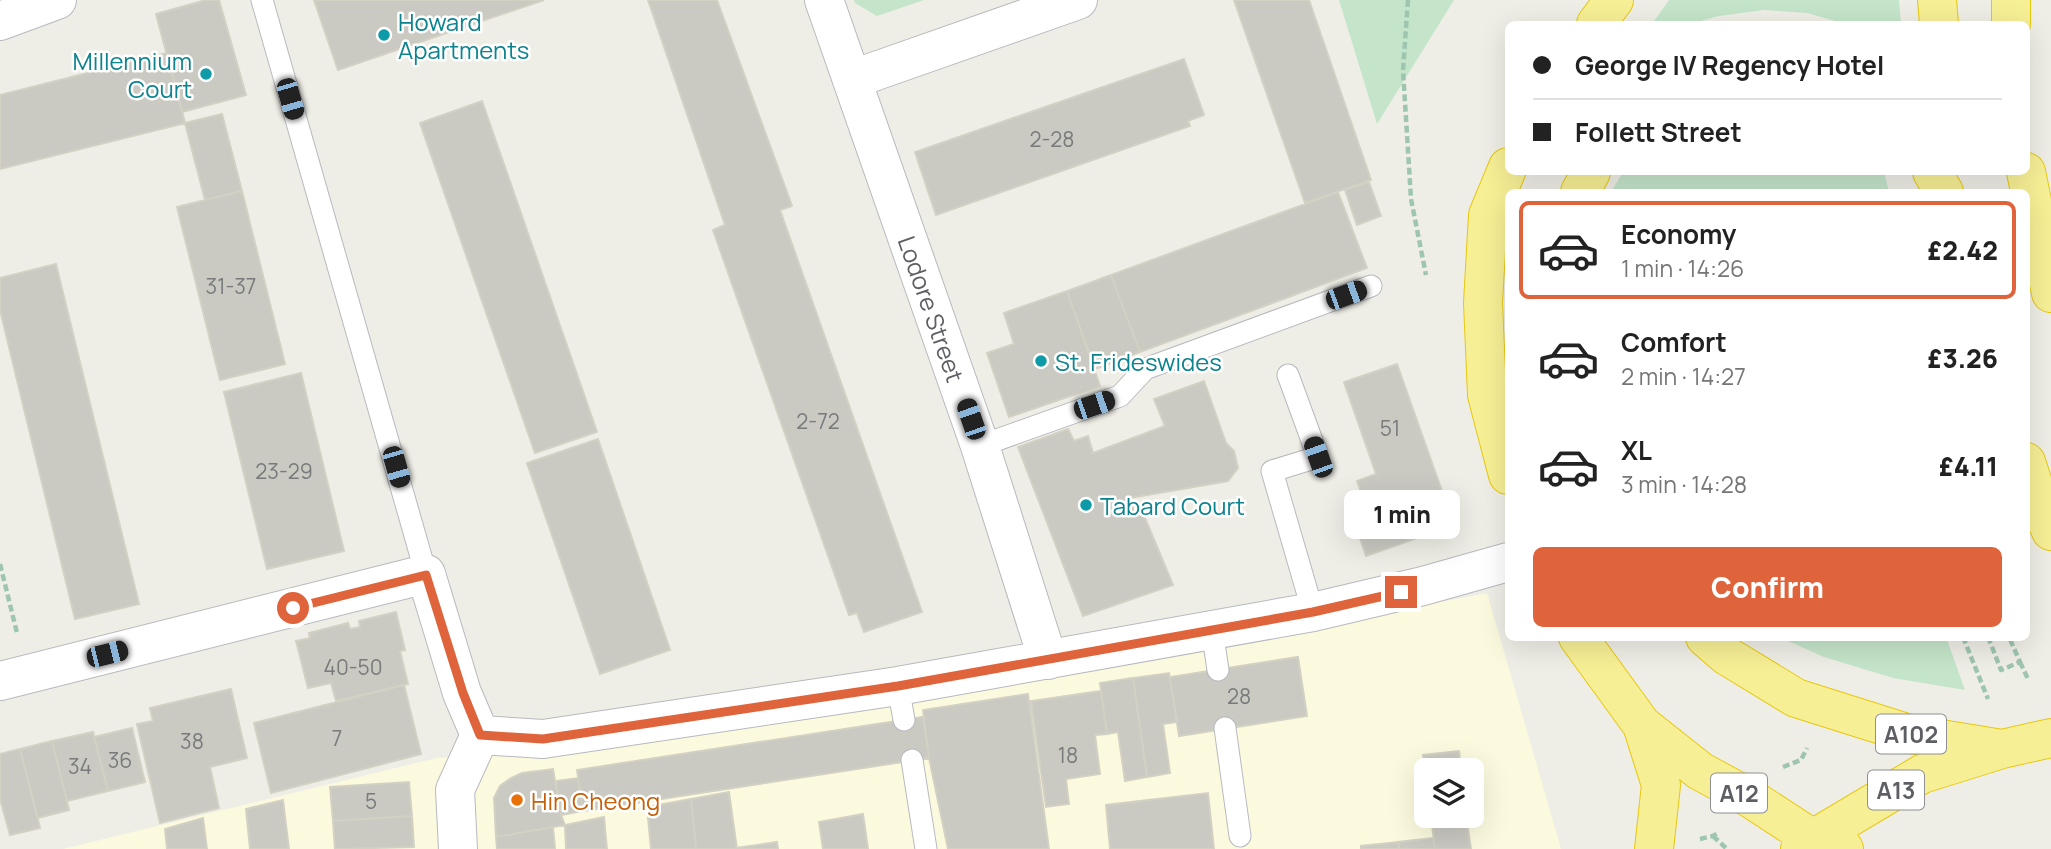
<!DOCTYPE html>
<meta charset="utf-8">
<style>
body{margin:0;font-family:Manrope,sans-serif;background:#f6f6f6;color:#222;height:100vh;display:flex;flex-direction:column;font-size:26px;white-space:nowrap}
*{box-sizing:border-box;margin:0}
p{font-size:23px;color:#767676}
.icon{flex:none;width:38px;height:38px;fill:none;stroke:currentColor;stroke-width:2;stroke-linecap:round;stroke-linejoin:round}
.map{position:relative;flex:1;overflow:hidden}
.sheet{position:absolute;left:1505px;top:189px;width:525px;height:452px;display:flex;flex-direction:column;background:#fff;border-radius:10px;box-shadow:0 7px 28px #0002}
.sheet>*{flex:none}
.hud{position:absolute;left:1505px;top:21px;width:525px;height:154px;border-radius:10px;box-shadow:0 7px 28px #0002;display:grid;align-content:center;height:154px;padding:0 28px;background:#fff}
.fabs{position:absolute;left:1414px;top:758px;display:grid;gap:14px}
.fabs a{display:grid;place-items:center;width:70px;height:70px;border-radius:10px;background:#fff;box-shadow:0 7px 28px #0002;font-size:35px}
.end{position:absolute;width:32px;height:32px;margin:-16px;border:9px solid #df643b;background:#fff;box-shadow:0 0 0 4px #fff}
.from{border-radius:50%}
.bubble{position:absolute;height:49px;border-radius:10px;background:#fff;box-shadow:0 7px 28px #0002;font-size:23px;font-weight:800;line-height:49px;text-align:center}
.car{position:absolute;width:21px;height:42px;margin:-21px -10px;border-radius:9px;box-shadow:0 0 5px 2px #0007;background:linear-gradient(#222 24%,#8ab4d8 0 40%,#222 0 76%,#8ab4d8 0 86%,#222 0)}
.hud b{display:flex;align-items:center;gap:24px;height:66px;font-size:26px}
.hud b+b{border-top:2px solid #e0e0e0}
.hud i{width:18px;height:18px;background:#222}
ul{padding:12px 0 0;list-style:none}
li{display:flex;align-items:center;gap:21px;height:98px;margin:0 14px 10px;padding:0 14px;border:4px solid transparent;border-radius:10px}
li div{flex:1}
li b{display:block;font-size:26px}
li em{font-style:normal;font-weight:800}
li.active{border-color:#df643b}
li>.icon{width:63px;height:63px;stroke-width:1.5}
.action{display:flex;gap:14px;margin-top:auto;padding:14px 28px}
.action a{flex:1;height:80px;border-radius:10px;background:#df643b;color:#fff;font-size:28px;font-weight:800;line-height:80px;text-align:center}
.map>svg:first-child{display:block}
.commercial{fill:#fcfade;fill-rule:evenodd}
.green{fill:#c4e5ca}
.building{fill:#cac9c2;stroke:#d3d1c4;stroke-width:2}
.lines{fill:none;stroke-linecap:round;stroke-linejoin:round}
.lane-casing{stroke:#b8b9bf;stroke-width:23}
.street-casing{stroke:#b8b9bf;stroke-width:40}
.highway-casing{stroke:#e7c80e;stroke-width:40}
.path{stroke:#9ec5b0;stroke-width:4.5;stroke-dasharray:7 3.5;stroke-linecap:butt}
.lane{stroke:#fff;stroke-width:21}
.street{stroke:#fff;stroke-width:38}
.highway{stroke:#f7ef95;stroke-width:38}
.route{stroke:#df643b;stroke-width:9}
.culture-dot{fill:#0f9aa8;stroke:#fff;stroke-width:2.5}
.food-dot{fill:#e8710a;stroke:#fff;stroke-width:2.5}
.labels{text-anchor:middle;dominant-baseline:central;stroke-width:5;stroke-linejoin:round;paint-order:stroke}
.number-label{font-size:21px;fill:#787a7c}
.shield{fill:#fff;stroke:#8e8f93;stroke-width:2}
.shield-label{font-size:23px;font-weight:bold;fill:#5d5f65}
.culture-label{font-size:24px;fill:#0d838f;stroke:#fff;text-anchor:start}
.street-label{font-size:24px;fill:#5d5f65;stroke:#fff}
.food-label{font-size:24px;fill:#c56008;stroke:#fff;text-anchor:start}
</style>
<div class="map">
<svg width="2051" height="849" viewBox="0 0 2051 849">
<rect width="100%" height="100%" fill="#efeee6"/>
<path class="commercial" d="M 1487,593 L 1561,849 L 63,849 L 437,758 L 543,753 L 1046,679 ZM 1426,770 L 1472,770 L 1472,816 L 1426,816 Z"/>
<path class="green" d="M 854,0 L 924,0 L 877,16 L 855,3 Z
M 1339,0 L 1454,0 L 1377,124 Z
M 1669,0 L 1899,0 L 1901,24 L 1846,24 L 1807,13 L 1764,10 L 1719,16 L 1689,24 L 1652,24 Z
M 1623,172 L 1884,172 L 1889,192 L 1611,192 Z
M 1779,637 L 1946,637 L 1965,690 L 1893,678 L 1824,657 Z"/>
<path class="building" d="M 206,0 L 219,0 L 246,95 L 182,112 L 156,14 Z
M 314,0 L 544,0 L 338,70 Z
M 648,0 L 717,0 L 792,206 L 780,210 L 922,612 L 864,632 L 857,613 L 849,615 L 713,230 L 725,225 Z
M 1234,0 L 1309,0 L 1371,180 L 1305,203 Z
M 167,53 L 185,123 L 0,169 L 0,95 Z
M 1184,59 L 1204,115 L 1188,121 L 1190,126 L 936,215 L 915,152 Z
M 482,101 L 597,432 L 535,453 L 420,123 Z
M 222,114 L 242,191 L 205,200 L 185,123 Z
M 1369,182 L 1381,216 L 1357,225 L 1345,190 Z
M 242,191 L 285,364 L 220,380 L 177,207 Z
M 1338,192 L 1367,268 L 1140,352 L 1111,275 Z
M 56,264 L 139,604 L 75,619 L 0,310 L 0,278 Z
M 1111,275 L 1140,352 L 1095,369 L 1067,291 Z
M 1067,291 L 1100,386 L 1009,417 L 987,353 L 1014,344 L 1004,313 Z
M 1397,364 L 1454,525 L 1366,556 L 1351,511 L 1360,508 L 1356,497 L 1362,495 L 1357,481 L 1376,474 L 1344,382 Z
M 301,373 L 344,551 L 267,569 L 224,392 Z
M 1204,381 L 1226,443 L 1234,451 L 1238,468 L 1228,481 L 1130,498 L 1135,516 L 1143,513 L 1173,585 L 1083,616 L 1018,447 L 1068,429 L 1074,441 L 1088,436 L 1093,453 L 1165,426 L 1154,399 Z
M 598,439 L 670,650 L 600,674 L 527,463 Z
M 396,612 L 405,650 L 400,651 L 408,684 L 336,701 L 331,683 L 308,688 L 296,641 L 310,638 L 309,633 L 348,623 L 350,629 L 360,627 L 359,621 Z
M 1298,657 L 1307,716 L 1179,736 L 1170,677 Z
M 1169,673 L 1177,722 L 1163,724 L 1170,773 L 1147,777 L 1133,678 Z
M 1133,678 L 1147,777 L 1125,781 L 1118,732 L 1107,734 L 1100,683 Z
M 404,685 L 421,754 L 271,793 L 254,723 Z
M 231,689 L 247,758 L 210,767 L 219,808 L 160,823 L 137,724 L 153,721 L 150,708 Z
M 1101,691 L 1107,734 L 1095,735 L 1100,774 L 1066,779 L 1069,804 L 1046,807 L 1031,701 Z
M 1028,694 L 1049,849 L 948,849 L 929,758 L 923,710 Z
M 923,717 L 929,758 L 583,811 L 577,770 Z
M 132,728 L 145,782 L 108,791 L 94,737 Z
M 93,732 L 108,791 L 67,801 L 52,741 Z
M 52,741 L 69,810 L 38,818 L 20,749 Z
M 20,749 L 40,828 L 10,835 L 0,799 L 0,754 Z
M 1459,751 L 1461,770 L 1426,770 L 1426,781 L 1423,755 Z
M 553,769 L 561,815 L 565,825 L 496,837 L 494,798 L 500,786 L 511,778 L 522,773 Z
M 578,778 L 583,811 L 561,815 L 556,781 Z
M 409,782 L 412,816 L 333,821 L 330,787 Z
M 729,792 L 737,849 L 696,849 L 691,799 Z
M 1208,793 L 1214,849 L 1110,849 L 1106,805 Z
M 691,799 L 696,849 L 651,849 L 647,807 Z
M 283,800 L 289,849 L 250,849 L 246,809 Z
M 863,814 L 868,849 L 823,849 L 819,822 Z
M 412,816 L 414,847 L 335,849 L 333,821 Z
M 1431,816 L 1466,816 L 1471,849 L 1435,849 Z
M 604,817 L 607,849 L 566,849 L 565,825 Z
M 203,818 L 207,849 L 167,849 L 165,829 Z
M 553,827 L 555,849 L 497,849 L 496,837 Z
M 1433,838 L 1435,849 L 1399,849 L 1398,842 Z
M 777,842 L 778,849 L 737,849 L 736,848 Z
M 1398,842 L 1399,849 L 1361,849 L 1361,846 Z"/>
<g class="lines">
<g class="lane-casing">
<path id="lane" d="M 262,0 L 426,574
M 1288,375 L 1318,457 L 1272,471 L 1313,612
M 980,446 L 1120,396 L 1145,369 L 1371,286
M 1212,630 L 1218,670
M 898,686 L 904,720
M 1225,728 L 1240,836
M 912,760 L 926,849"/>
</g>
<g class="street-casing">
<g id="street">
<path id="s1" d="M 824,0 L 980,446 L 1048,660"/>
<path d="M 0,21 L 57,0"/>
<path d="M 853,79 L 1078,0"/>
<path d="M 0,681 L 426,574 L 462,693 L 480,735 L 455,790 L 458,849"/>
<path d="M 480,735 L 543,739 L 898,686 L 1313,612 L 1423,586 L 1508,562"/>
</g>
</g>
<g class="highway-casing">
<path id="highway" d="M 1937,0 L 1939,24
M 2011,0 L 2011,24
M 1596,24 L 1614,0
M 1508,167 L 1488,215 L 1483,303 L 1487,395 L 1508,475
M 1932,172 L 1944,192
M 2026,172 L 2051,293
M 1580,192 L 1591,172
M 2026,462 L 2042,511 L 2051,531
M 1578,637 L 1642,725 L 1700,771 L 1750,798 L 1813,839 L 1844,849
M 1705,637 L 1727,656 L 1796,698 L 1910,734 L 2002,749
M 1642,725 L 1661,785 L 1654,849
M 1800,849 L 1813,839 L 1922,774 L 2002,749 L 2051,738"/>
</g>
<path class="path" d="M 1408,0 L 1403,70 L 1411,199 L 1426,275
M 0,564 L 17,633
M 1963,637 L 1988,699
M 1988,637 L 2001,670 L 2020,662 L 2009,637
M 2020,662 L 2028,679
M 1783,767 L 1801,760 L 1807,748
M 1713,836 L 1727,849
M 1700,839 L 1713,836 L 1718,833"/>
<use href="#lane" class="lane"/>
<use href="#street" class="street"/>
<use href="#highway" class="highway"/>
</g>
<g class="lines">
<path class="route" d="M 293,608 L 426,575 L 463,693 L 480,735 L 543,739 L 898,686 L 1313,612 L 1401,592"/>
</g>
<g class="culture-dot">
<circle cx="384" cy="35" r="7"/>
<circle cx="206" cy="74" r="7"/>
<circle cx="1041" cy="361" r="7"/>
<circle cx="1086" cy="505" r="7"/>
</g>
<circle class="food-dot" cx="517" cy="800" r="7"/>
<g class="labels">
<g class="number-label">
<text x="1052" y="139">2-28</text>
<text x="231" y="286">31-37</text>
<text x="818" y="421">2-72</text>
<text x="1390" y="428">51</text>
<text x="284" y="471">23-29</text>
<text x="353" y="667">40-50</text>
<text x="1239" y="696">28</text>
<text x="337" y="738">7</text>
<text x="192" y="741">38</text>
<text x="1068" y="755">18</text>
<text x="120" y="760">36</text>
<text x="80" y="766">34</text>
<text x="371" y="801">5</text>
</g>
<g class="shield">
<rect x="1876" y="714.5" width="70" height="39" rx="5"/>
<rect x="1868" y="770.5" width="56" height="39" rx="5"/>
<rect x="1711" y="773.5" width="56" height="39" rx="5"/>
</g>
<g class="shield-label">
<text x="1911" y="734">A102</text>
<text x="1896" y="790">A13</text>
<text x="1739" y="793">A12</text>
</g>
<g class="culture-label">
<text x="398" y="21">Howard<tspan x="398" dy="28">Apartments</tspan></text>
<text x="192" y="60" text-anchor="end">Millennium<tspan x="192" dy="28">Court</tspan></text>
<text x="1055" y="361">St. Frideswides</text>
<text x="1100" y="505">Tabard Court</text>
</g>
<g class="street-label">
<text stroke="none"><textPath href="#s1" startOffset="327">Lodore Street</textPath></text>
</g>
<g class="food-label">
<text x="531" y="800">Hin Cheong</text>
</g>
</g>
</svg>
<div class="fabs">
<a><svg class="icon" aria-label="layers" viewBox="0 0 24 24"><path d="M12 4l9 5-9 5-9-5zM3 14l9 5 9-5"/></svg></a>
</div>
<i class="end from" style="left:293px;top:608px"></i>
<i class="end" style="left:1401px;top:592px"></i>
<div class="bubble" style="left:1344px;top:490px;width:116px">1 min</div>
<i class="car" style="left:290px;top:99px;rotate:164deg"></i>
<i class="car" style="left:1346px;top:295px;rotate:70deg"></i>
<i class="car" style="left:1094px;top:405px;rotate:71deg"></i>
<i class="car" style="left:971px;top:419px;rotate:341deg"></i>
<i class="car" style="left:1318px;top:457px;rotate:340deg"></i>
<i class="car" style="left:396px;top:467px;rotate:164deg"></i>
<i class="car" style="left:107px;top:654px;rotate:76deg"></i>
<div class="hud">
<b><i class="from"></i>George IV Regency Hotel</b>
<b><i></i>Follett Street</b>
</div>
<section class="sheet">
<ul>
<li class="active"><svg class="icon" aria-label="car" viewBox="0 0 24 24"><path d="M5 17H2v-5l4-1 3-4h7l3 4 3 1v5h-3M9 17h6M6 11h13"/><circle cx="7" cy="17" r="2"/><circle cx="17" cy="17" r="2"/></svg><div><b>Economy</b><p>1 min · 14:26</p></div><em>£2.42</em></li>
<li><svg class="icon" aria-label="car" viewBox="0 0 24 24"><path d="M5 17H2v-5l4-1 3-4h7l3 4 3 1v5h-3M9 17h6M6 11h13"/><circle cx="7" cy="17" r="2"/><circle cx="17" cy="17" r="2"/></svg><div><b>Comfort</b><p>2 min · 14:27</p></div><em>£3.26</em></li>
<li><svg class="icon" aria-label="car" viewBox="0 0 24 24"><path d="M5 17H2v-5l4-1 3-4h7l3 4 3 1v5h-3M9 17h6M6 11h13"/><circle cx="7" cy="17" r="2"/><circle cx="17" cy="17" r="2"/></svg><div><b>XL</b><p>3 min · 14:28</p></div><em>£4.11</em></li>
</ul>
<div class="action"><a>Confirm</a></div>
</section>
</div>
